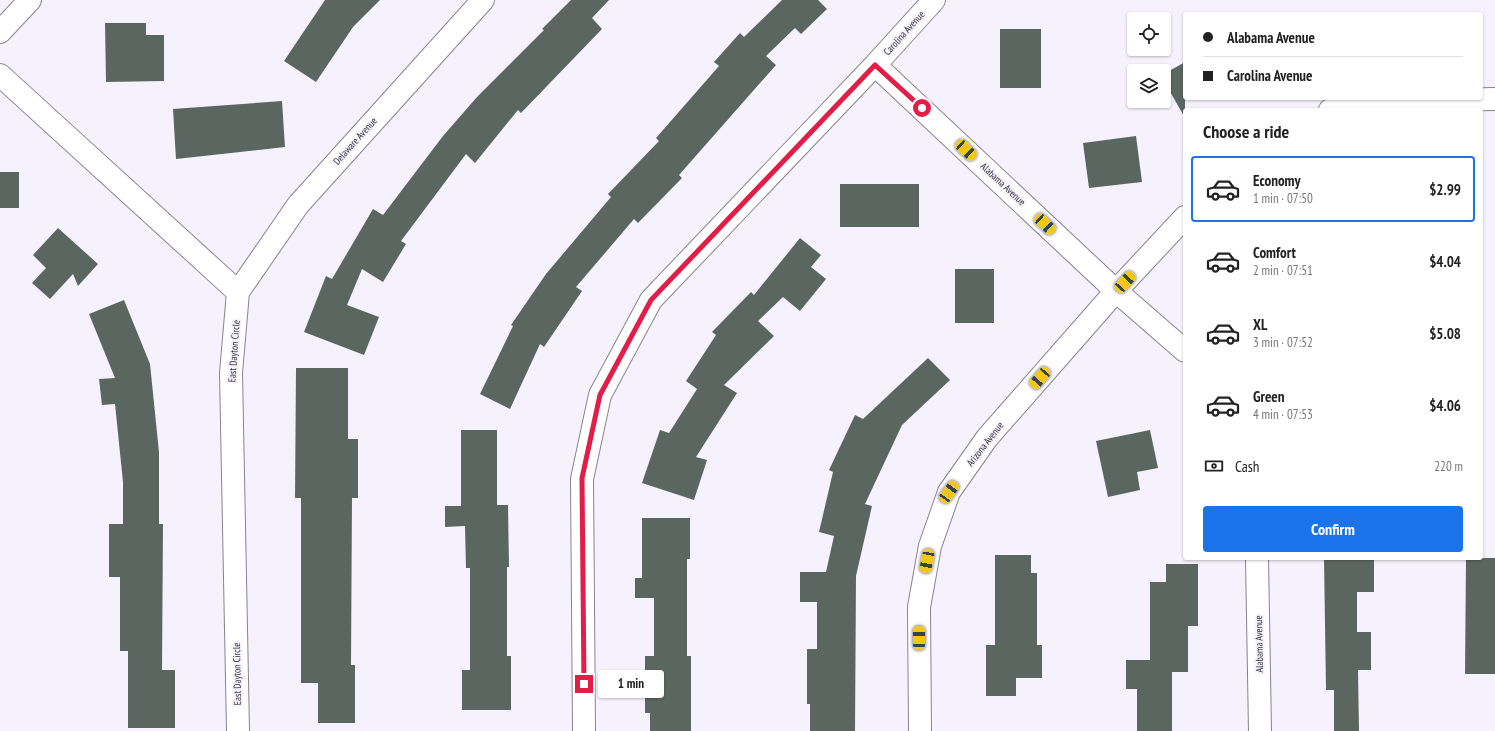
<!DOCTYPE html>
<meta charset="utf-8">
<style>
body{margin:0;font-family:"PT Sans Narrow",sans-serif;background:#f2f2f2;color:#222;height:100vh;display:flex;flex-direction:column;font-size:15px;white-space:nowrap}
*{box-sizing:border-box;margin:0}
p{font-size:13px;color:#767676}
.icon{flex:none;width:22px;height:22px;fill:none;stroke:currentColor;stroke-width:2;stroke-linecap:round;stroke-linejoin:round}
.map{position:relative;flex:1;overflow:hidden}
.side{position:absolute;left:1183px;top:108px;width:300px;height:452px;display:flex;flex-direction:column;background:#fff;border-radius:4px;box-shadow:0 1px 3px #0004}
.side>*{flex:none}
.banner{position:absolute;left:1183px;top:12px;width:300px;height:88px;border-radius:4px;box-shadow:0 1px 3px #0004;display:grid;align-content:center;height:88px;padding:0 20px;background:#fff}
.fabs{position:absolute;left:1127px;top:12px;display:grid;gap:8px}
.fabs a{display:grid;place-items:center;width:44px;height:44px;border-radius:4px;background:#fff;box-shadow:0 1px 3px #0004;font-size:20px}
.end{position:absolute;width:18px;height:18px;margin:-9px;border:5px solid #e11d48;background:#fff;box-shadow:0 0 0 2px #fff}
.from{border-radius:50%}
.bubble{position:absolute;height:28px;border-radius:4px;background:#fff;box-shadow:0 1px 3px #0004;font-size:13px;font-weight:700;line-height:28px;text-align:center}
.car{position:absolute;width:12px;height:24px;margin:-12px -6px;border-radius:5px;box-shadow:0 0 3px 1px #0007;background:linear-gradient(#f5c518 24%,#345 0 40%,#f5c518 0 76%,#345 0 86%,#f5c518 0)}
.banner b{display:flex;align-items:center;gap:14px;height:38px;font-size:15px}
.banner b+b{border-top:1px solid #e0e0e0}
.banner i{width:10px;height:10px;background:#222}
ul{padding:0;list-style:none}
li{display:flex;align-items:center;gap:12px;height:66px;margin:0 8px 6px;padding:0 12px;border:2px solid transparent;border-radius:4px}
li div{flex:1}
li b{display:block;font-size:15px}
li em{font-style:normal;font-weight:700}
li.active{border-color:#1a73e8}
li>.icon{width:36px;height:36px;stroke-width:1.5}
h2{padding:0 20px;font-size:18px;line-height:48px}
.pay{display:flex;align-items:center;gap:10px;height:44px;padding:0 20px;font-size:15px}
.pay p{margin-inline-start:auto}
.action{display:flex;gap:8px;margin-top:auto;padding:8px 20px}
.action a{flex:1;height:46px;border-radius:4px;background:#1a73e8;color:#fff;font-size:16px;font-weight:700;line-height:46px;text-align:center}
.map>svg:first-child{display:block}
.building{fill:#5c6661}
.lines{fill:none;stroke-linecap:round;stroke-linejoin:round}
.minor-casing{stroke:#87848e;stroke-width:24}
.minor{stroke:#fff;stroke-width:22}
.route{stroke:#e11d48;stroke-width:5}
.labels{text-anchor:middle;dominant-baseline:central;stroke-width:4;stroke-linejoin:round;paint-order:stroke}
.street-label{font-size:10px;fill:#323135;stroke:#f5f2fd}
</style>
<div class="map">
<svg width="1495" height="731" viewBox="0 0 1495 731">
<rect width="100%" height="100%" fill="#f5f2fd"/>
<path class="building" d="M 325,0 L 380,0 L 353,27 L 316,82 L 284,61 Z
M 571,0 L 609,0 L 592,18 L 602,29 L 521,113 L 518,110 L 475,163 L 466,154 L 401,241 L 406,244 L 383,282 L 362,269 L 347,305 L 379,317 L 364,355 L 304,332 L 326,276 L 332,279 L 373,209 L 383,215 L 443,136 L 477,97 L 544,30 L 542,29 Z
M 782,0 L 818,0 L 827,9 L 801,34 L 795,28 L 766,56 L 776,65 L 679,175 L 682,178 L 638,223 L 634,219 L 576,287 L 582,291 L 544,347 L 540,344 L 510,409 L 480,394 L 513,326 L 511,325 L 546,274 L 611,197 L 608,194 L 659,141 L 656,138 L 719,66 L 714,62 L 740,33 L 744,37 Z
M 105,23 L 146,23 L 146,35 L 164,35 L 164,81 L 106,82 Z
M 1000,29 L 1041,29 L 1041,88 L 1000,88 Z
M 1185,62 L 1185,118 L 1164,81 L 1164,74 Z
M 282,101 L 285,147 L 176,159 L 173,109 Z
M 1136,136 L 1142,182 L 1089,188 L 1083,143 Z
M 0,172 L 19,172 L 19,208 L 0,208 Z
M 840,184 L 919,184 L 919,227 L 840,227 Z
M 58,228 L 98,264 L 78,286 L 73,274 L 50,299 L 32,283 L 46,268 L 33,255 Z
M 800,238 L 821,255 L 811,267 L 826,279 L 800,311 L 783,297 L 758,321 L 774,336 L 724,385 L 737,393 L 696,457 L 707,460 L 694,500 L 642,483 L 660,430 L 669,433 L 697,389 L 686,381 L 716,335 L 712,332 L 751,292 L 754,295 Z
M 955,269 L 994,269 L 994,323 L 955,323 Z
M 124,300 L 150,364 L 159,452 L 159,524 L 163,524 L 162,670 L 175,670 L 175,728 L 128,728 L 128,651 L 120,651 L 120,577 L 109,577 L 109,524 L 123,524 L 123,482 L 115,404 L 102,405 L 99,379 L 115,378 L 89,314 Z
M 928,358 L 950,380 L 902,425 L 865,504 L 872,506 L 856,576 L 855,731 L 810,731 L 810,704 L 807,704 L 807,649 L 817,649 L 817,602 L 800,602 L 800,572 L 826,572 L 834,536 L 819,532 L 833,472 L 829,470 L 855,415 L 863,419 Z
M 296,368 L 348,368 L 348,439 L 358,439 L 358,498 L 352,498 L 351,665 L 355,665 L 355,723 L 318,723 L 318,683 L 301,683 L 301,498 L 295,498 Z
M 461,430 L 497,430 L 497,505 L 508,505 L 509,567 L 507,567 L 507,656 L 511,656 L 511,710 L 462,710 L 462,670 L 470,670 L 470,568 L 466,568 L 465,526 L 445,527 L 445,506 L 461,506 Z
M 1150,430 L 1158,468 L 1137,472 L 1140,490 L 1108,497 L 1096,441 Z
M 642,518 L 690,518 L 690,559 L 687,559 L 687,656 L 691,656 L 691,731 L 650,731 L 650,713 L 645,713 L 645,656 L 654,656 L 654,598 L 635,598 L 635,578 L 642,578 Z
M 995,555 L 1031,555 L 1031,573 L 1037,573 L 1037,645 L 1042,645 L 1042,678 L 1016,678 L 1016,696 L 986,696 L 986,645 L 995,645 Z
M 1466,558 L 1495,558 L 1495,674 L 1465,674 Z
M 1324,559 L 1374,559 L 1374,592 L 1357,592 L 1357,632 L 1371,632 L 1371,670 L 1358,670 L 1359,731 L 1334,731 L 1334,690 L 1326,690 Z
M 1166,564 L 1198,564 L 1198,626 L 1188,626 L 1188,672 L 1172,672 L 1172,731 L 1137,731 L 1137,689 L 1126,689 L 1126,660 L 1150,660 L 1150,582 L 1166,582 Z"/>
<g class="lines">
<g class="minor-casing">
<path id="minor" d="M 0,32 L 30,0
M 875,65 L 1116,291 L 1185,351
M 0,75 L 238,292 L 231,373 L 238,731
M 1330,110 L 1387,101 L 1495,99
M 238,292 L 298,205 L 483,0
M 1257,558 L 1260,731
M 584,731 L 582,479 L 600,395 L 651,300 L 875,65 L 934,0
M 920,731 L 919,607 L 930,546 L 949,492 L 987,438 L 1116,291 L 1185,217"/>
</g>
<use href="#minor" class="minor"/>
</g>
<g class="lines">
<path class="route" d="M 584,684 L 582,478 L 600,395 L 651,300 L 875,65 L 922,108"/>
</g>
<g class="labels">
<g class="street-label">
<text transform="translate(904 33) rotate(-48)">Carolina Avenue</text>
<text transform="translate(355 141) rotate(-48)">Delaware Avenue</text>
<text transform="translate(1003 184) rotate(43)">Alabama Avenue</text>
<text transform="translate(234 351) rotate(-86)">East Dayton Circle</text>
<text transform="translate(985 444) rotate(-52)">Arizona Avenue</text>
<text transform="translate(1259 644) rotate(-91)">Alabama Avenue</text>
<text transform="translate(237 674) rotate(-91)">East Dayton Circle</text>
</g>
</g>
</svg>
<div class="fabs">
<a><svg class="icon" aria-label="locate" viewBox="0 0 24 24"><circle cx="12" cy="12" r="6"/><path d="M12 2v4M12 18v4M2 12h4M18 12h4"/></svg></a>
<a><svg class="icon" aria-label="layers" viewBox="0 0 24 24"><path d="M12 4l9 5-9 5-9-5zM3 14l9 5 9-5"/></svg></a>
</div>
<i class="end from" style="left:922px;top:108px"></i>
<i class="end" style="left:584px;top:684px"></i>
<div class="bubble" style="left:598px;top:670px;width:66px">1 min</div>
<i class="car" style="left:966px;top:150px;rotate:133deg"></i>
<i class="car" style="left:1045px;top:224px;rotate:133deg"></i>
<i class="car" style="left:1125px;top:282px;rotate:43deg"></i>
<i class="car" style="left:1040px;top:378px;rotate:221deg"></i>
<i class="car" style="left:949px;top:492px;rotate:36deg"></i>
<i class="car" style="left:927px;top:561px;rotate:191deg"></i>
<i class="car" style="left:919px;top:638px;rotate:0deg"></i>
<div class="banner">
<b><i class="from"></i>Alabama Avenue</b>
<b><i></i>Carolina Avenue</b>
</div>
<section class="side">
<h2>Choose a ride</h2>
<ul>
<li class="active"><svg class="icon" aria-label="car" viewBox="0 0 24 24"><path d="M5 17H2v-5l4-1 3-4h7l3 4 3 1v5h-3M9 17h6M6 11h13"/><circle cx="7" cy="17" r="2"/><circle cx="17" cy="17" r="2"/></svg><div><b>Economy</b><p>1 min · 07:50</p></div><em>$2.99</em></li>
<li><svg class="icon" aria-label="car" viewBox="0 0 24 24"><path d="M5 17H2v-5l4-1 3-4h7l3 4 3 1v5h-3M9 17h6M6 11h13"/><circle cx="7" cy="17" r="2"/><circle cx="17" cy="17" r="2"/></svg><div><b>Comfort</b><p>2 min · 07:51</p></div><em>$4.04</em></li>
<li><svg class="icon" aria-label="car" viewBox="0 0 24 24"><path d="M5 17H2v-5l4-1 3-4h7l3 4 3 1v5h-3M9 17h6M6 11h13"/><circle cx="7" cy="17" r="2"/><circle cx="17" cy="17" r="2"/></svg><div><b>XL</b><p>3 min · 07:52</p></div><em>$5.08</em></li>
<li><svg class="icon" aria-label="car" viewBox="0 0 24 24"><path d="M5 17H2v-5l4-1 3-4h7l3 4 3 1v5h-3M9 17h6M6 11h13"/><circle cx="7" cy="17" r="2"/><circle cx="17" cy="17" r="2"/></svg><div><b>Green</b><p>4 min · 07:53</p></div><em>$4.06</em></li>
</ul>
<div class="pay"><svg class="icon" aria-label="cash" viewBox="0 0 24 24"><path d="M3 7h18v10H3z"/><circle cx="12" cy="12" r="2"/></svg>Cash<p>220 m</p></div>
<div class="action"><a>Confirm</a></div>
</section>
</div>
